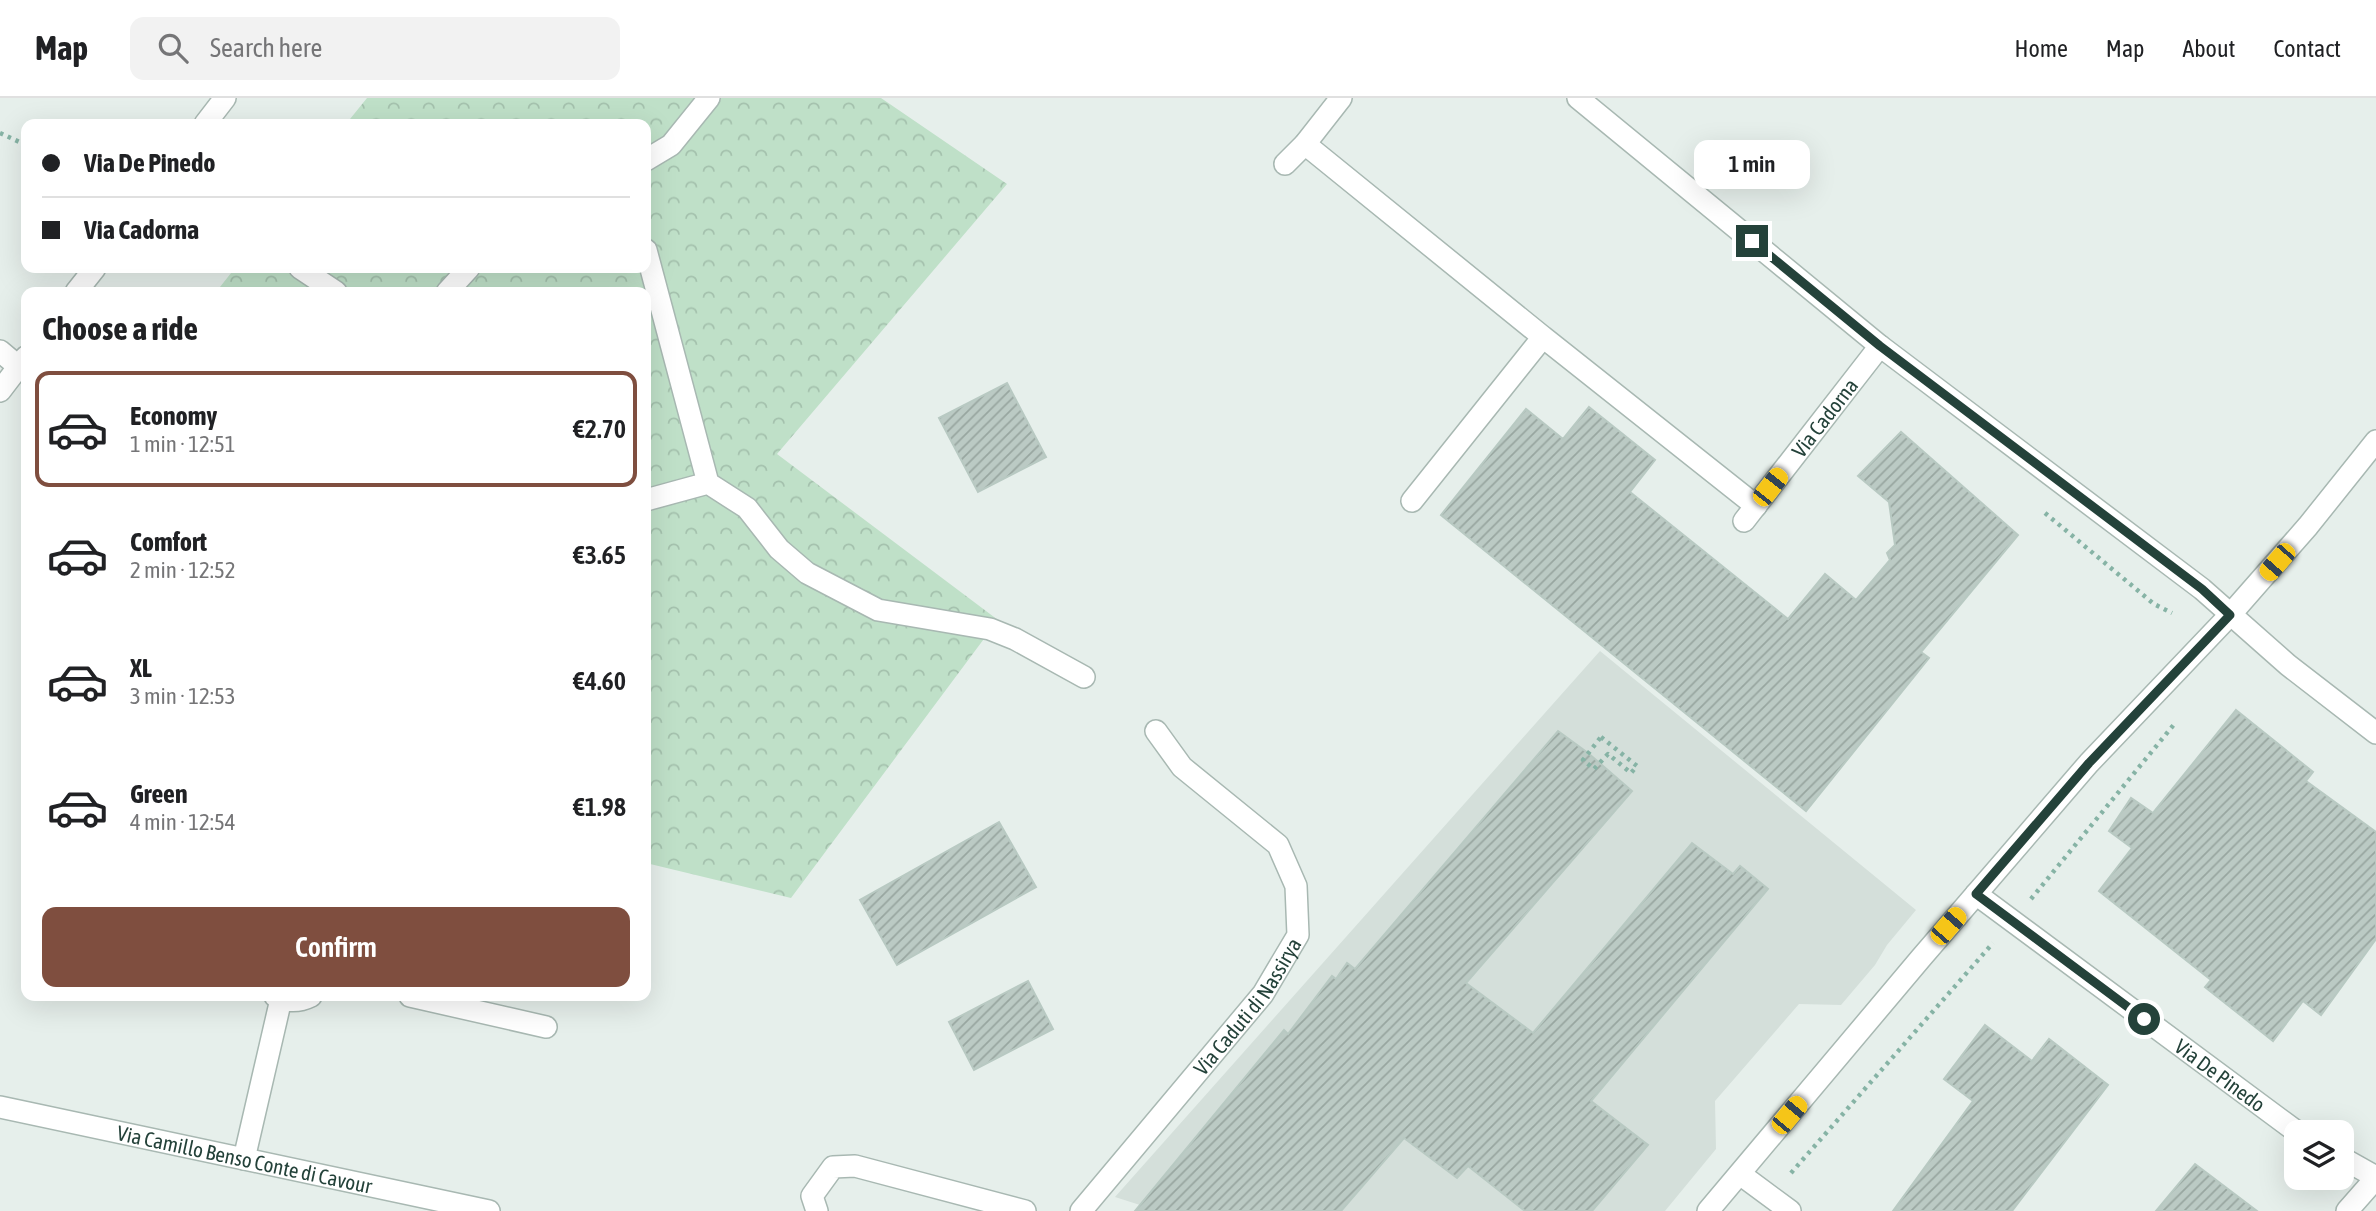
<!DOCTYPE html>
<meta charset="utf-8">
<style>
body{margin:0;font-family:"Asap Condensed",sans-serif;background:#f2f2f2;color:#202124;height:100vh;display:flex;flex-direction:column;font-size:26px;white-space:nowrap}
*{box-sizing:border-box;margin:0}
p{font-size:23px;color:#757577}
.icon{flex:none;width:38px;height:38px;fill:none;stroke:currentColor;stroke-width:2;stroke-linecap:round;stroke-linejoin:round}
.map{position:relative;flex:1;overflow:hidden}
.details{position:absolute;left:21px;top:189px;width:630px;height:714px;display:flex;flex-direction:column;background:#fff;border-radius:14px;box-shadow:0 7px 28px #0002}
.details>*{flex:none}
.banner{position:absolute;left:21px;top:21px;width:630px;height:154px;border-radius:14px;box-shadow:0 7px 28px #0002;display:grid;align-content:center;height:154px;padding:0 21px;background:#fff}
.controls{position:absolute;left:2284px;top:1022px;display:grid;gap:14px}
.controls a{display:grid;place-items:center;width:70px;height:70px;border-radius:14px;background:#fff;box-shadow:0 7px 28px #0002;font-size:35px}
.end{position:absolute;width:32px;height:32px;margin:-16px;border:9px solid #24423a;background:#fff;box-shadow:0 0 0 4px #fff}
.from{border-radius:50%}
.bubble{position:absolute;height:49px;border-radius:14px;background:#fff;box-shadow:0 7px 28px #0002;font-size:23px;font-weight:600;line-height:49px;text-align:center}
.car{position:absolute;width:21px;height:42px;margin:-21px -10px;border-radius:9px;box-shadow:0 0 5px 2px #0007;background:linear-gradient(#f5c518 24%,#345 0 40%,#f5c518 0 76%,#345 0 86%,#f5c518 0)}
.banner b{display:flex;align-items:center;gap:24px;height:66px;font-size:26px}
.banner b+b{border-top:2px solid #e0e0e0}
.banner i{width:18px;height:18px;background:#202124}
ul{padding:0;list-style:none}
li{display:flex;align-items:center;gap:21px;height:116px;margin:0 14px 10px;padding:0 7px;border:4px solid transparent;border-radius:14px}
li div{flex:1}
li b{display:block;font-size:26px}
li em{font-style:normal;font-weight:600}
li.selected{border-color:#7f4e3f}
li>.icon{width:63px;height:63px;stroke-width:1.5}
h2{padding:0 21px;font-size:32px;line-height:84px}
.primary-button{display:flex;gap:14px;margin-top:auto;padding:14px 21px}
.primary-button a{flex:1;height:80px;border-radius:14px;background:#7f4e3f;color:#fff;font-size:28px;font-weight:600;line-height:80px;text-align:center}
header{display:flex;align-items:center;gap:42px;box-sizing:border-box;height:98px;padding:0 35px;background:#fff;border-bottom:2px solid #e0e0e0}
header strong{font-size:33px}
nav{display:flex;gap:38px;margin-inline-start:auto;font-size:24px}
.search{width:490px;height:63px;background:#f2f2f2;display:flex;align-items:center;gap:18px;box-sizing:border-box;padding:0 24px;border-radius:14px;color:#757577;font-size:26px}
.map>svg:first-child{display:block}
.built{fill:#d4dfda}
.park{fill:url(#park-crowns)}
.building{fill:url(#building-hatch);stroke:#b8c9c2;stroke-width:2}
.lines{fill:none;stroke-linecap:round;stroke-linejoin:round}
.pedestrian-casing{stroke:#a8b8b2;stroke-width:24}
.minor-casing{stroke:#a8b8b2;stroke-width:24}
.tertiary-casing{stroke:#a8b8b2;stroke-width:24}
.path{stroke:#86b3a5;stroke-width:4.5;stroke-dasharray:3.5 5;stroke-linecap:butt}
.pedestrian{stroke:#fff;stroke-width:21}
.minor{stroke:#fff;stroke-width:21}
.tertiary{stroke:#fff;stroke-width:21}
.route{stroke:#24423a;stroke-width:9}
.labels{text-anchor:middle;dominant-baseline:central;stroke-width:5;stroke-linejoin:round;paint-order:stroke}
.street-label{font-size:21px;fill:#24423a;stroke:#f7fbf9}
</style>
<header>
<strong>Map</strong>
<div class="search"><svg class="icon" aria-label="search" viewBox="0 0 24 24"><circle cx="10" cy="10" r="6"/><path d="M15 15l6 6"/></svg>Search here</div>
<nav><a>Home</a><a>Map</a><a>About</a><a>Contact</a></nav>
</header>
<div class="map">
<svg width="2376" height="1113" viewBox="0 0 2376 1113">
<defs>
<pattern id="park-crowns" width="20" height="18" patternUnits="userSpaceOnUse" patternTransform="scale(1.75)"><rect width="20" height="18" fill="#bfe0c8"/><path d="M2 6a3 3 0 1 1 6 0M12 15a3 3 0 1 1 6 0" fill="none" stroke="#a4c1ad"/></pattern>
<pattern id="building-hatch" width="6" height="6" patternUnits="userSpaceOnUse" patternTransform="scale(1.75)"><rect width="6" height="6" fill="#bbcac4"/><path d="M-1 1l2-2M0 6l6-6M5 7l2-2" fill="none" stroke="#98a6a0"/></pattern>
</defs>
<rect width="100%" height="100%" fill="#e6efeb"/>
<path class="built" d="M 1600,553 L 1916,812 L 1887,847 L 1875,867 L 1841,907 L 1799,906 L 1715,1003 L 1716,1051 L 1665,1113 L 1135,1113 L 1140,1107 L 1115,1099 Z"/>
<path class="park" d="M 367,0 L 881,0 L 1007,86 L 777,356 L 998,522 L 791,800 L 646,765 L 646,194 L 216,194 L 235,170 L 646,170 L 646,26 L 346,26 Z"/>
<path class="building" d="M 1007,285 L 1046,359 L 978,394 L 939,320 Z
M 1589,309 L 1655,362 L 1630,394 L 1788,521 L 1825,476 L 1856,502 L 1890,462 L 1887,455 L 1895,447 L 1889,404 L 1858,378 L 1901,334 L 2018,437 L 1921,554 L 1929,560 L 1806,713 L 1441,417 L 1526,311 L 1563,341 Z
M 2236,612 L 2313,674 L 2306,683 L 2376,734 L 2376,841 L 2321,917 L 2303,903 L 2273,943 L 2205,889 L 2211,882 L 2099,793 L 2132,750 L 2109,733 L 2131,700 L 2153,715 Z
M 1558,633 L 1588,655 L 1632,693 L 1466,885 L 1533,935 L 1692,745 L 1733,776 L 1740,768 L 1768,791 L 1591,1003 L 1648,1047 L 1592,1113 L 1525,1113 L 1468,1068 L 1457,1080 L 1404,1040 L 1341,1113 L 1135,1113 L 1284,932 L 1288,936 L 1332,878 L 1336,881 L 1347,865 L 1355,871 Z
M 999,724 L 1036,789 L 897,867 L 860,802 Z
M 1028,883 L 1053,931 L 974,972 L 949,924 Z
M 1985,927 L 2032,963 L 2049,941 L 2108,987 L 2012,1113 L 1893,1113 L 1973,1003 L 1944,981 Z
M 2195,1066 L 2257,1113 L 2156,1113 Z"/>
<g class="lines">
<g class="pedestrian-casing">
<path id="pedestrian" d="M 1305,46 L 1543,239
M 646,62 L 671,47 L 709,0
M 646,152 L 708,385 L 747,410 L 779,451 L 807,475 L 878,512 L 990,531 L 1015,541 L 1084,579
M 300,170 L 336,194
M 447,194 L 469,170
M 646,402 L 708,385
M 1412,403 L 1543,239 L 1756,408
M 275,898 C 287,904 299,904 311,898
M 410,898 L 546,929
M 2342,1060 L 2376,1079
M 244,1061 L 281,901
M 2347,1113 L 2376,1080"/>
</g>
<g class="minor-casing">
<g id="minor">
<path d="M 1578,0 L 1880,248 L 2202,491 L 2288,567 L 2376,635"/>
<path d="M 205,26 L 225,0"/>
<path d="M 1285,66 L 1305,46 L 1341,0"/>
<path d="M 76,194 L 95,170"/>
<path d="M 0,253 L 19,269"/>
<path d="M 0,293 L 26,259"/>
<path id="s1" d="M 1744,423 L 1880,248"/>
<path id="s2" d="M 1976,796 L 2297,1034"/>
<path id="s3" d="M 0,1009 L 489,1113"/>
<path d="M 1740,1076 L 1790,1113"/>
<path d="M 817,1113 L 812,1098 L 833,1069 L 855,1068 L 1025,1113"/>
<path id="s4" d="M 1081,1113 L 1263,896 L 1298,837 L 1296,788 L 1278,747 L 1182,669 L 1156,633"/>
</g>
</g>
<g class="tertiary-casing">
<path id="tertiary" d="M 1708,1113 L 1921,860 L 2089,665 L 2230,517 L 2308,428 L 2376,343"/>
</g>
<path class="path" d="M 0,35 L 26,47
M 2045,415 L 2154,506 L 2172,515
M 1601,639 L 1637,668 L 1631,675 L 1608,656 L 1594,671 L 1583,662 Z
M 2031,801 L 2176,624
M 1791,1075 L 1993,845"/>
<use href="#pedestrian" class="pedestrian"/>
<use href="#minor" class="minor"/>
<use href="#tertiary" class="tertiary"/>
</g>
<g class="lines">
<path class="route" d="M 1752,143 L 1880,248 L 2202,491 L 2230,517 L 2089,665 L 1976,796 L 2144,921"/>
</g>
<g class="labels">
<g class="street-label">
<text stroke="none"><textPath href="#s1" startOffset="131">Via Cadorna</textPath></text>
<text stroke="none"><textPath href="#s4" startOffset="264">Via Caduti di Nassirya</textPath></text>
<text stroke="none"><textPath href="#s2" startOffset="304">Via De Pinedo</textPath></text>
<text stroke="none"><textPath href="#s3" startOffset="250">Via Camillo Benso Conte di Cavour</textPath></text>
</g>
</g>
</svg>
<div class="controls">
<a><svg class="icon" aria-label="layers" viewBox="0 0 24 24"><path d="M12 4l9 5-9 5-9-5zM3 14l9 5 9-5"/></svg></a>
</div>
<i class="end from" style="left:2144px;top:921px"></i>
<i class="end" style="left:1752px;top:143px"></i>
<div class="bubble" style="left:1694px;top:42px;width:116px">1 min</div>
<i class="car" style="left:1770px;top:389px;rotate:38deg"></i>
<i class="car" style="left:2277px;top:464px;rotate:221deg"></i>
<i class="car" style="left:1948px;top:828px;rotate:41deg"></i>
<i class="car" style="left:1789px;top:1017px;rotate:40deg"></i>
<div class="banner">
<b><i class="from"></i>Via De Pinedo</b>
<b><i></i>Via Cadorna</b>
</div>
<section class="details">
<h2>Choose a ride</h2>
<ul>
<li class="selected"><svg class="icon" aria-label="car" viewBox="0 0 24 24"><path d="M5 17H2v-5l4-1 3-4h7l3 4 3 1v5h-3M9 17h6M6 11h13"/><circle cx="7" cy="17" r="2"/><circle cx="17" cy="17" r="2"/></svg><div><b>Economy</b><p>1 min · 12:51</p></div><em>€2.70</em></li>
<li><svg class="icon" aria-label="car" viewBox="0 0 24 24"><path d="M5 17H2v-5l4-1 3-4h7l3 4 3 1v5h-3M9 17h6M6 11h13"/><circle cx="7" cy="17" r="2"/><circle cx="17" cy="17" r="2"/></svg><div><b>Comfort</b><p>2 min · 12:52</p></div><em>€3.65</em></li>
<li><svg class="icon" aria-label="car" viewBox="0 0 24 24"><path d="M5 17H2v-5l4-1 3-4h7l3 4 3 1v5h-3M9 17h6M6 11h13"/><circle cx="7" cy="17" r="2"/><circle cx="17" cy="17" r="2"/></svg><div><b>XL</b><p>3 min · 12:53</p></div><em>€4.60</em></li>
<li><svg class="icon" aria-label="car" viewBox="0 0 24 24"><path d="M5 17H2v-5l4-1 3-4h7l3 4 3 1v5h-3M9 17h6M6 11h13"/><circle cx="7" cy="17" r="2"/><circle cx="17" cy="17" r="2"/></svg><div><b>Green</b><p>4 min · 12:54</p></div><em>€1.98</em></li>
</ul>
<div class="primary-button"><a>Confirm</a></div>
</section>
</div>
